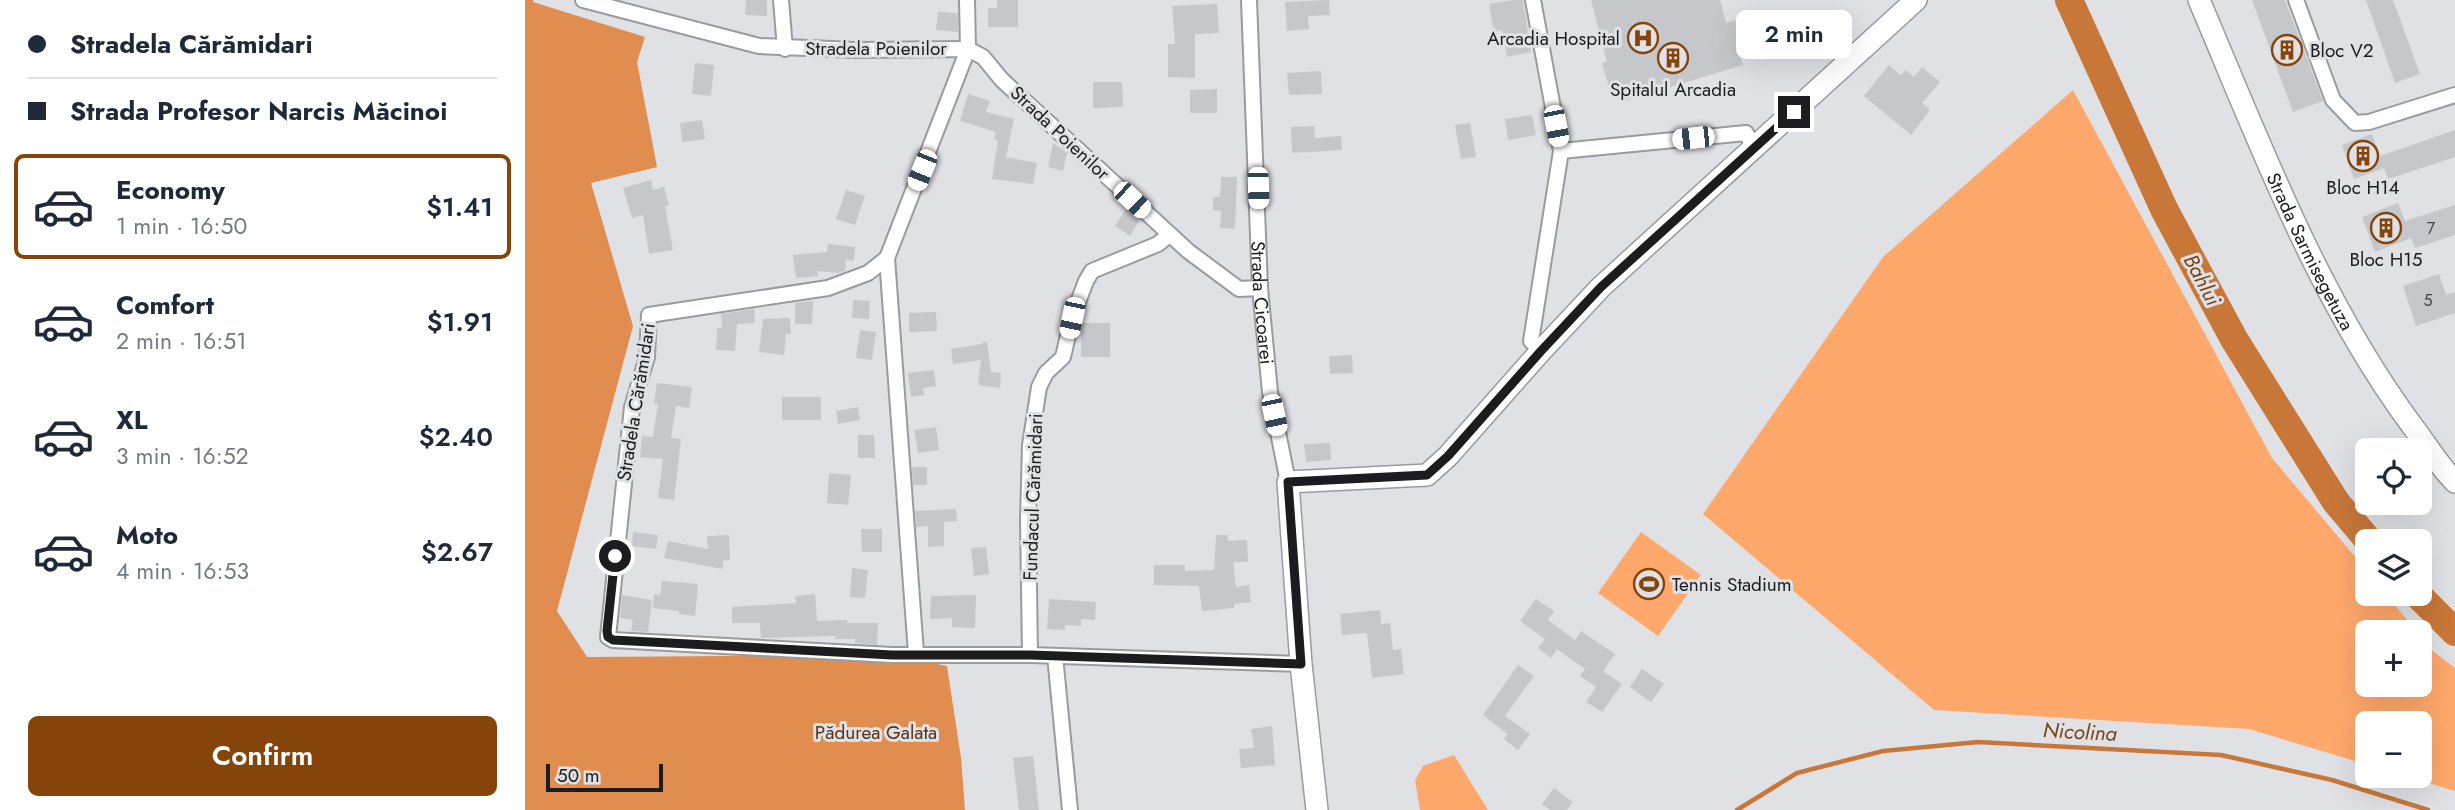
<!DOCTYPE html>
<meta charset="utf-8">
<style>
body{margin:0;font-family:Jost,sans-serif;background:#f6f6f7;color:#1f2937;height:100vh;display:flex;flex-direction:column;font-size:26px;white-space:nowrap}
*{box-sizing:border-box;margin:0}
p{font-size:23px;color:#747a83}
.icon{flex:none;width:38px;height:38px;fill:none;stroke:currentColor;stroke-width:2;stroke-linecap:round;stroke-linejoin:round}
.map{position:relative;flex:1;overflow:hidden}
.details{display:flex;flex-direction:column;background:#fff;width:525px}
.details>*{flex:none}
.guide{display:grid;align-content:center;height:154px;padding:0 28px;background:#fff}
.buttons{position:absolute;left:1830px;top:438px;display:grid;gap:14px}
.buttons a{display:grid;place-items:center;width:77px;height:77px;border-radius:10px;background:#fff;box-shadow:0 7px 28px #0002;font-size:35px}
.scale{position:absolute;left:21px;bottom:18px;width:117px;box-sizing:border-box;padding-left:7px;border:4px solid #1c1c1e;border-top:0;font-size:19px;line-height:24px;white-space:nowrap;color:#1c1c1e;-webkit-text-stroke:5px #e0e1e5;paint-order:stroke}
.end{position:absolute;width:32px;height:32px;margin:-16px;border:9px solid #1c1c1e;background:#fff;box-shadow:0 0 0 4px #fff}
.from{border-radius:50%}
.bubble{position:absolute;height:49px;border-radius:10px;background:#fff;box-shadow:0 7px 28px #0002;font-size:23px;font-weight:600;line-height:49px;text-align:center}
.car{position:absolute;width:21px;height:42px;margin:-21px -10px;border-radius:9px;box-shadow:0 0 5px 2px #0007;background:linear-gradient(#fff 24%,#345 0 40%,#fff 0 76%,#345 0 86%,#fff 0)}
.guide b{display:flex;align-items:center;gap:24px;height:66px;font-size:26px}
.guide b+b{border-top:2px solid #e0e1e3}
.guide i{width:18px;height:18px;background:#1f2937}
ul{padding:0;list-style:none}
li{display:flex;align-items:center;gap:21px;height:105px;margin:0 14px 10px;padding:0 14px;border:4px solid transparent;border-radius:10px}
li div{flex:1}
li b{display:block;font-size:26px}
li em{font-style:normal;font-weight:600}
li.current{border-color:#84440a}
li>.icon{width:63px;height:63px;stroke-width:1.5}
.action{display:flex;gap:14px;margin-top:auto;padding:14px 28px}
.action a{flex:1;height:80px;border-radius:10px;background:#84440a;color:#fff;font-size:28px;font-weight:600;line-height:80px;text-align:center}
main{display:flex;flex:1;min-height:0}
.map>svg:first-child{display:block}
.green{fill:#fea86c}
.forest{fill:#e18d50}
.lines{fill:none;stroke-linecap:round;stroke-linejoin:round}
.stream{stroke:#c87739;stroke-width:4.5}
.river{stroke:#c87739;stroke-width:28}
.building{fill:#c6c7ca}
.street-casing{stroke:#9a9b9e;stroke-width:18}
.secondary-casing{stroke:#9a9b9e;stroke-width:24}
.street{stroke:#fff;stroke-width:14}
.secondary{stroke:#fff;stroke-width:21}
.route{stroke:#1c1c1e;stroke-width:9}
.labels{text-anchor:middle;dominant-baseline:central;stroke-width:6;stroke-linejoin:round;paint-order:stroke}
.number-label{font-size:16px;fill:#464749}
.poi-label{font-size:19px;fill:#1c1c1e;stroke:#e0e1e5}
.street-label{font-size:19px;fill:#1c1c1e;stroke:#e0e1e5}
.park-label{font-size:19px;fill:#56331a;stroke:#e0e1e5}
.water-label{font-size:21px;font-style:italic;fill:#7a4317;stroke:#e0e1e5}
</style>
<main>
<section class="details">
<div class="guide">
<b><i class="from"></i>Stradela Cărămidari</b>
<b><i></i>Strada Profesor Narcis Măcinoi</b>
</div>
<ul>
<li class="current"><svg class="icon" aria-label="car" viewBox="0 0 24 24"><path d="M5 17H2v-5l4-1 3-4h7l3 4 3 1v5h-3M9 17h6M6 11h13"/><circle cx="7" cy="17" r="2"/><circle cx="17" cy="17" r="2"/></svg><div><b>Economy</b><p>1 min · 16:50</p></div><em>$1.41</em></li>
<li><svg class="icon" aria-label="car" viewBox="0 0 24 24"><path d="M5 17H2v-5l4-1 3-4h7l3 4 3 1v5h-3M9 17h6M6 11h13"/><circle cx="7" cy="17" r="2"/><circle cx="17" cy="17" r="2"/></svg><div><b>Comfort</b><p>2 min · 16:51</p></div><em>$1.91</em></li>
<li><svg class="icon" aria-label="car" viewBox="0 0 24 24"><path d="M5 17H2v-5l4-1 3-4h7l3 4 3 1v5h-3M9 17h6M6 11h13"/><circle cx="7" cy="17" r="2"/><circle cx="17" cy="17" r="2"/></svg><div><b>XL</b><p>3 min · 16:52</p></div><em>$2.40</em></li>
<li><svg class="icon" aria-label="car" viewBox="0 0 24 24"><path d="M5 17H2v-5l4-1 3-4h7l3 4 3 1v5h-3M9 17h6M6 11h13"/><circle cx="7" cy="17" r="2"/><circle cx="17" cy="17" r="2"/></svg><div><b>Moto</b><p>4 min · 16:53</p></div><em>$2.67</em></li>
</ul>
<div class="action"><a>Confirm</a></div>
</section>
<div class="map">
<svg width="1930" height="810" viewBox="0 0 1930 810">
<rect width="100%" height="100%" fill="#e0e1e5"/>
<path class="green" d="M 1548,90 L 1747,458 L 1843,572 L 1843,593 L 1860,593 L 1892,632 L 1843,632 L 1843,684 L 1895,684 L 1895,635 L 1909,652 L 1930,668 L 1930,791 L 1877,775 L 1895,775 L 1895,723 L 1843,723 L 1843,765 L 1724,729 L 1409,710 L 1178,514 L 1358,257 Z
M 1116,532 L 1176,575 L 1133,636 L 1073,593 Z
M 929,755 L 963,810 L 895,810 L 890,780 L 898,766 Z"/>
<path class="forest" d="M 0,0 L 8,0 L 8,2 L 120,37 L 112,62 L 132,167 L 66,183 L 108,326 L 32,611 L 62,657 L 367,655 L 422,666 L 436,758 L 440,810 L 0,810 Z"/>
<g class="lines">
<path class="stream" d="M 1212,810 L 1272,773 L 1358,751 L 1453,742 L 1696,755 L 1807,780 L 1903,810"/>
<path class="river" d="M 1544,0 L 1639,209 L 1709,339 L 1811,502 L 1844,541
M 1891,593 L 1930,632"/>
</g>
<path class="building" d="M 221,0 L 242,0 L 242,16 L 220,15 Z
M 472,0 L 493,0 L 493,27 L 463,27 L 463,8 L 472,8 Z
M 804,0 L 805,15 L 783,16 L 784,29 L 762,31 L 760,2 Z
M 988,0 L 998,0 L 1006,52 L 982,57 L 977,30 L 969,32 L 964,4 Z
M 1066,0 L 1195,0 L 1201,23 L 1210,20 L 1220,54 L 1215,55 L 1218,65 L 1096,102 L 1091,85 L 1084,87 L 1077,63 L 1082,62 Z
M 1727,0 L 1760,0 L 1798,101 L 1768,112 Z
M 1841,0 L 1868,0 L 1895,74 L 1870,83 Z
M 692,4 L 694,33 L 670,34 L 670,78 L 643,77 L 643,44 L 650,44 L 647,6 Z
M 413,12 L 433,13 L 433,32 L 411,30 Z
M 170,63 L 189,65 L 186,96 L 167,94 Z
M 1364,65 L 1376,75 L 1381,70 L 1389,77 L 1397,67 L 1415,82 L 1397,103 L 1405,110 L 1386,135 L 1339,96 Z
M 796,71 L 797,94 L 764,95 L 762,73 Z
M 568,82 L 597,82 L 598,107 L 568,108 Z
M 692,89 L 692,113 L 665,113 L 665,90 Z
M 443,94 L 465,101 L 461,112 L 489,119 L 481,157 L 512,163 L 508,184 L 467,179 L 473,140 L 469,139 L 471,132 L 435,121 Z
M 1007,115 L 1011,135 L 983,140 L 980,119 Z
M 177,120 L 180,139 L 157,142 L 155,123 Z
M 945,123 L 951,157 L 936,159 L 930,125 Z
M 789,126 L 790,138 L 816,136 L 817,150 L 767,153 L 766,127 Z
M 1930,130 L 1930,157 L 1863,179 L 1859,168 L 1829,179 L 1817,145 L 1847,134 L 1855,156 Z
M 528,143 L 542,153 L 538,171 L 523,167 Z
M 696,177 L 712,177 L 710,229 L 695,228 L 696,211 L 688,210 L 688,197 L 695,197 Z
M 126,180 L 128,190 L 139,187 L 144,205 L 140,207 L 148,250 L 124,254 L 118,215 L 107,218 L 98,188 Z
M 321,190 L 340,196 L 330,225 L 311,219 Z
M 1873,203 L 1880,221 L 1930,205 L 1930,235 L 1890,248 L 1886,238 L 1850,252 L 1837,217 Z
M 602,208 L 615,220 L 605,236 L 590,226 Z
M 303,244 L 330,247 L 329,261 L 321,260 L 320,271 L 315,273 L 292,271 L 293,276 L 271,278 L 268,255 L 302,252 Z
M 1914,274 L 1921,295 L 1930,292 L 1930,313 L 1891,326 L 1878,286 Z
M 328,300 L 345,301 L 344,319 L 327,318 Z
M 288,301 L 287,324 L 270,324 L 270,303 Z
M 229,309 L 230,323 L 212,324 L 210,351 L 191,350 L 192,328 L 197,328 L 196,314 Z
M 411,312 L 412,331 L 384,332 L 384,313 Z
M 265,318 L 266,334 L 261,334 L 259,355 L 234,352 L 238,319 Z
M 556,323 L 585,323 L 585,357 L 556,357 Z
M 335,330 L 351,332 L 347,360 L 331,358 Z
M 458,342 L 462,342 L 466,372 L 476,373 L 475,388 L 453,385 L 456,360 L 428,364 L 426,349 L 457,344 Z
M 827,355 L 828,373 L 805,374 L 804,356 Z
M 409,370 L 411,386 L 398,388 L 399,395 L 386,397 L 383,373 Z
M 132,383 L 167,387 L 164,408 L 151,406 L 146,438 L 156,439 L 149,500 L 133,498 L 138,459 L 115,457 L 117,436 L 128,437 L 133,404 L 129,403 Z
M 257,397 L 296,397 L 296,420 L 257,420 Z
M 333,407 L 335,420 L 313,424 L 311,411 Z
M 411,427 L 414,450 L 393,453 L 389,430 Z
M 333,435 L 349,435 L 350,458 L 333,458 Z
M 805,443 L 806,460 L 781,462 L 779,444 Z
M 387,467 L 402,467 L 402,485 L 388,485 Z
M 304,473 L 326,475 L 323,505 L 302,503 Z
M 431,509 L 432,521 L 419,522 L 419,546 L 403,547 L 403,526 L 391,527 L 390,511 Z
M 336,529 L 357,529 L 357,552 L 337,552 Z
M 108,532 L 133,535 L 131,549 L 107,546 Z
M 204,535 L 205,560 L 198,561 L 198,569 L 139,558 L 143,541 L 183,549 L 182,536 Z
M 691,535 L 703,535 L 702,541 L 722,540 L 723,562 L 708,562 L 711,587 L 724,585 L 726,602 L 709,604 L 709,608 L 677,611 L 674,586 L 629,585 L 629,565 L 660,565 L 660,571 L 689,570 Z
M 461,547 L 464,574 L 449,576 L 446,548 Z
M 327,568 L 343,570 L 340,598 L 325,597 Z
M 137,581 L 173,584 L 170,616 L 154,614 L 154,611 L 128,608 L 129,594 L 135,595 Z
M 290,594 L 292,621 L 322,620 L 322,623 L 353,623 L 352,645 L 330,643 L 330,639 L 310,639 L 310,636 L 236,638 L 235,623 L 207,623 L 207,607 L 271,603 L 270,596 Z
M 97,595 L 127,600 L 123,632 L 106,631 L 108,620 L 95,618 Z
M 451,595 L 450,628 L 427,627 L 427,618 L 405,619 L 406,596 Z
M 524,599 L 571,602 L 570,620 L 556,619 L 556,626 L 540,625 L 540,630 L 522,629 Z
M 1011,599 L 1029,611 L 1023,620 L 1050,640 L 1056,631 L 1090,654 L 1078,671 L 1097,684 L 1077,712 L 1061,702 L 1071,687 L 1055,676 L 1060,669 L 1032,649 L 1026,658 L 1013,648 L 1020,639 L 995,621 Z
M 855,610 L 856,624 L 865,623 L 868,650 L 876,649 L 879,674 L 847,678 L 842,633 L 817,635 L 815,614 Z
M 993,665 L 1009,676 L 980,716 L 1005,734 L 993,750 L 979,739 L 982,734 L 958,715 Z
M 1117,669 L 1139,684 L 1126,702 L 1105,687 Z
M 747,726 L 750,765 L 716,768 L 714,749 L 729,748 L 726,729 Z
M 508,756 L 514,810 L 494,810 L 488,758 Z
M 1029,788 L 1048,802 L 1042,810 L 1025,810 L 1017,804 Z"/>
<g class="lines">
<g class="street-casing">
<g id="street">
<path d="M 58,0 L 234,46 L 330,50 L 443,49 L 458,57 L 477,80 L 663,251 L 714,289 L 735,288"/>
<path d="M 256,0 L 260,49"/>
<path id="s1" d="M 724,0 L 735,288 L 745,392 L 763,482"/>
<path d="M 1008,0 L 1036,151 L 1006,341 L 1016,351"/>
<path d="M 1771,0 L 1808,100 L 1830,123 L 1844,122 L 1930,95"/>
<path d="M 1036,151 L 1221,133 L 1228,146"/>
<path d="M 362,258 L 343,273 L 303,288 L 124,315 L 122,357 L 107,407 L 83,637 L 88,640 L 367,655 L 505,655 L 776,664"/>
<path d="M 391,653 L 362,258 L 443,49 L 442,0"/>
<path d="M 505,655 L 503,520 L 505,445 L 514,387 L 521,373 L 538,357 L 547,318 L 561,281 L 567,271 L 633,244 L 644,235"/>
<path d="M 530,656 L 545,810"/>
</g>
</g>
<g class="secondary-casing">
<g id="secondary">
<path id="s2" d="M 1674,0 C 1736,146 1793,299 1888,427 C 1902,445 1914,466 1930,482"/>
<path d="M 792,810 L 776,664 L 763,482 L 902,475 L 923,456 L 1016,351 L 1076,287 L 1391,0"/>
</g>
</g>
<use href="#street" class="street"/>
<use href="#secondary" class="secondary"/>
</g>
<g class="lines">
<path class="route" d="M 90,556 L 82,631 L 83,637 L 88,640 L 367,655 L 505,655 L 776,664 L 763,482 L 902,475 L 923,456 L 1016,351 L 1076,287 L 1269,112"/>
</g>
<defs>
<g id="hospital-ring" transform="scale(1.575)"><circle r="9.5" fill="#e0e1e5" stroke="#84440a" stroke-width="1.5"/><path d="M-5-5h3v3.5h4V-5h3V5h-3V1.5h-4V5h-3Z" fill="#84440a"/></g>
<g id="building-ring" transform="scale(1.575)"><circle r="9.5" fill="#e0e1e5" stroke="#84440a" stroke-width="1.5"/><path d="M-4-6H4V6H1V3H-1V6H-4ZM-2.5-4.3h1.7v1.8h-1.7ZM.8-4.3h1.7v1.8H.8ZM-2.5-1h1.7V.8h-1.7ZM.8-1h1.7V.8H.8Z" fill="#84440a"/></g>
<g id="stadium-ring" transform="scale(1.575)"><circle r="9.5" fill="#e0e1e5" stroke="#84440a" stroke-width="1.5"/><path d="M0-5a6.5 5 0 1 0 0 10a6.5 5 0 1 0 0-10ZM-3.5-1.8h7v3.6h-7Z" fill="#84440a"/></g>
</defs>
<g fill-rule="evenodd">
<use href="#hospital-ring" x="1118" y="38"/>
<use href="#building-ring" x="1762" y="50"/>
<use href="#building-ring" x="1148" y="58"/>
<use href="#building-ring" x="1838" y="156"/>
<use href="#building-ring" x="1861" y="228"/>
<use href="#stadium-ring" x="1124" y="584"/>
</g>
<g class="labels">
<g class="number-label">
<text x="1906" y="228">7</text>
<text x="1903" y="300">5</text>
</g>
<g class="poi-label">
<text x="1095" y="38" text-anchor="end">Arcadia Hospital</text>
<text x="1785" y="50" text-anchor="start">Bloc V2</text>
<text x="1148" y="89">Spitalul Arcadia</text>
<text x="1838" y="187">Bloc H14</text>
<text x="1861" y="259">Bloc H15</text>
<text x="1147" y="584" text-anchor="start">Tennis Stadium</text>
</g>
<g class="street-label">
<text x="351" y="48">Stradela Poienilor</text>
<text transform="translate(535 133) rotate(43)">Strada Poienilor</text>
<text stroke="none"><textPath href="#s2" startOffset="275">Strada Sarmisegetuza</textPath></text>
<text stroke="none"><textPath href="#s1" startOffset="303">Strada Cicoarei</textPath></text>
<text transform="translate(111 402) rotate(-81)">Stradela Cărămidari</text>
<text transform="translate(508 497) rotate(-88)">Fundacul Cărămidari</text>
</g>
<g class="park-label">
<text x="351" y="732">Pădurea Galata</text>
</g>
<g class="water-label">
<text transform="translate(1677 280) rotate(62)">Bahlui</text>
<text transform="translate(1555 732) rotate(3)">Nicolina</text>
</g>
</g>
</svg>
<div class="buttons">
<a><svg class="icon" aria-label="locate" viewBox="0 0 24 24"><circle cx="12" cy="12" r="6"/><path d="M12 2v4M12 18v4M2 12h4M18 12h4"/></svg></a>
<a><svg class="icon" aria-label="layers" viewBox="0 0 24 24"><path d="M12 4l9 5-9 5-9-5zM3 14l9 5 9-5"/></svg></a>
<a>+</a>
<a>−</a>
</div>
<div class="scale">50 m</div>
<i class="end from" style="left:90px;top:556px"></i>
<i class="end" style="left:1269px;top:112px"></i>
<div class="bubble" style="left:1211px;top:10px;width:116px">2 min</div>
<i class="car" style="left:1031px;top:126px;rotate:169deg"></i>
<i class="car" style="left:1168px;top:138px;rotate:264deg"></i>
<i class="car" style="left:397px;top:170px;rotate:202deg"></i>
<i class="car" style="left:733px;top:188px;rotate:178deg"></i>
<i class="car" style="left:607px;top:200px;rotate:133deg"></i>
<i class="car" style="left:547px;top:318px;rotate:192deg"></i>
<i class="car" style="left:749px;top:415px;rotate:168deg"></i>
</div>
</main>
